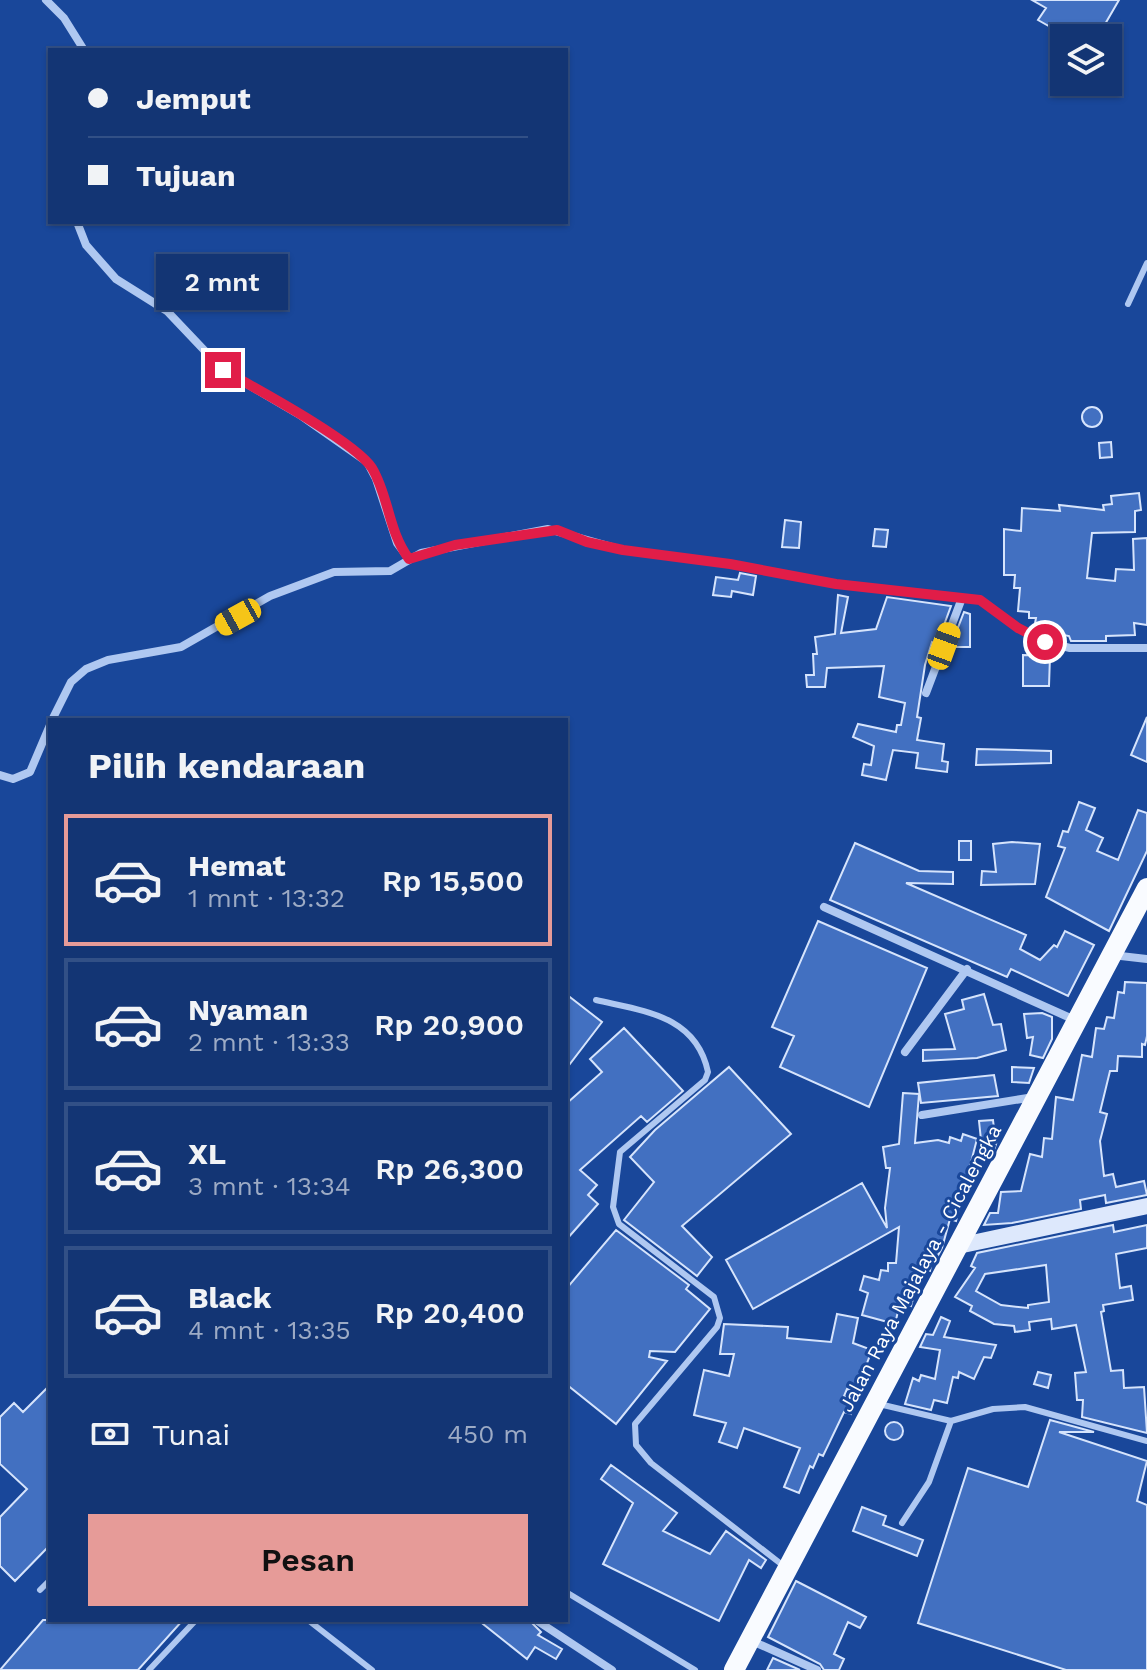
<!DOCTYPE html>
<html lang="id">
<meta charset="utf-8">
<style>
body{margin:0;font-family:"Work Sans",sans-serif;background:#20407c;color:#f1f3f6;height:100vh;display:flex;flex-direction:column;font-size:30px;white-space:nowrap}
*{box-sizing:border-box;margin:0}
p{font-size:26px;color:#9dabc5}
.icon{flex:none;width:44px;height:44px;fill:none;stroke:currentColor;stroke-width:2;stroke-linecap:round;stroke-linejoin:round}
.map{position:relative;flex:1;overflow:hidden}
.side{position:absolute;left:48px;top:718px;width:520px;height:904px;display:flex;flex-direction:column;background:#133574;border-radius:0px;box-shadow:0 2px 6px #0004,0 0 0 2px #325086}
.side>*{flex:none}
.banner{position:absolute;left:48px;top:48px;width:520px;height:176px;border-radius:0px;box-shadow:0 2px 6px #0004,0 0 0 2px #325086;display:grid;align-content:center;height:176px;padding:0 40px;background:#133574}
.buttons{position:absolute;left:1050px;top:24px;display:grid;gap:16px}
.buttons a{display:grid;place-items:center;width:72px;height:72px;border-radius:0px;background:#133574;box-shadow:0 2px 6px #0004,0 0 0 2px #325086;font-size:40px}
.end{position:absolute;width:36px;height:36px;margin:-18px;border:10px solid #e11d48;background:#fff;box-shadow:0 0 0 4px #fff}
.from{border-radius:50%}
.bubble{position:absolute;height:56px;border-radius:0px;background:#133574;box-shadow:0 2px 6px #0004,0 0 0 2px #325086;font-size:26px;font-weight:600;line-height:56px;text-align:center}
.car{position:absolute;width:24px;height:48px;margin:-24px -12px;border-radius:10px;box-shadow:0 0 6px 2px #0007;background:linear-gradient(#f5c518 24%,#345 0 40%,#f5c518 0 76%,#345 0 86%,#f5c518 0)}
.banner b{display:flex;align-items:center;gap:28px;height:76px;font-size:30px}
.banner b+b{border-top:2px solid #325086}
.banner i{width:20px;height:20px;background:#f1f3f6}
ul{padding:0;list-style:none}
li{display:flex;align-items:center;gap:24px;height:132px;margin:0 16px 12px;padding:0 24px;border:4px solid #325086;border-radius:0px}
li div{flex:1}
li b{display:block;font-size:30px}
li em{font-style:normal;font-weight:600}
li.active{border-color:#e69b98}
li>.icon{width:72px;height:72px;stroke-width:1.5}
h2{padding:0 40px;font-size:36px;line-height:96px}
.pay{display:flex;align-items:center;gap:20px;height:88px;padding:0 40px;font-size:30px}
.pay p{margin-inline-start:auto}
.action{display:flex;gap:16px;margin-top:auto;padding:16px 40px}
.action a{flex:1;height:92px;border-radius:0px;background:#e69b98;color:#111;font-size:32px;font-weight:600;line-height:92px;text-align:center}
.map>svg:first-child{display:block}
.building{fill:#4270c1;stroke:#d6e4fc;stroke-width:2;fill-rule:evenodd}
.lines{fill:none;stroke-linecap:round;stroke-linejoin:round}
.lane{stroke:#afc8f1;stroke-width:6}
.street{stroke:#afc8f1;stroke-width:8}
.secondary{stroke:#dde8fc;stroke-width:16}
.primary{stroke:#f9fbff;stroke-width:20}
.route{stroke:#e11d48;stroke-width:10}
.labels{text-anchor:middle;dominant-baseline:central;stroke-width:6;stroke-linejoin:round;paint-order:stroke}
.street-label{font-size:20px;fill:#fff;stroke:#19479a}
</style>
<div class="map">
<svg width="1147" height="1670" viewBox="0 0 1147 1670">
<rect width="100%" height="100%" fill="#19479a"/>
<path class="building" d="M 1032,0 L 1119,0 L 1097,38 L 1070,38 L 1038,20 L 1046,8 Z
M1082 417a10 10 0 1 1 20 0a10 10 0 1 1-20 0Z
M 1111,442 L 1112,457 L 1100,458 L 1099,443 Z
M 1139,493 L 1141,510 L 1135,511 L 1135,532 L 1092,533 L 1087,578 L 1115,581 L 1116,569 L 1134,570 L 1133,539 L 1147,538 L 1147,625 L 1134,623 L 1135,635 L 1106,636 L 1106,641 L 1071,641 L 1069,636 L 1034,629 L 1036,618 L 1029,618 L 1029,612 L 1018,611 L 1020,588 L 1014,588 L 1015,575 L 1004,575 L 1004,529 L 1021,531 L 1022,508 L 1060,511 L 1059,505 L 1104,510 L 1103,505 L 1112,504 L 1111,496 Z
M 785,520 L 801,522 L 799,548 L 782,547 Z
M 875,529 L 888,530 L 886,547 L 873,546 Z
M 740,573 L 756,576 L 753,595 L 732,591 L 731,597 L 713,595 L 716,577 L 738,580 Z
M 838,595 L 848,597 L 841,633 L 876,629 L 887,597 L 951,606 L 937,644 L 932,642 L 925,665 L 917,717 L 921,718 L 917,740 L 944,744 L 942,761 L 948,762 L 947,772 L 916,768 L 918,753 L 893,750 L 886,780 L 862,775 L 864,764 L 871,765 L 874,746 L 853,737 L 858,724 L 896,732 L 897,725 L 901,725 L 905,703 L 879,697 L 884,666 L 827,668 L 825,687 L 807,687 L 806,675 L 814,675 L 813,654 L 817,654 L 815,637 L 835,634 Z
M 964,612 L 970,614 L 970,647 L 955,647 L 954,638 Z
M 1023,655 L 1050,656 L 1049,686 L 1023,686 Z
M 1147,717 L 1147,762 L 1131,755 Z
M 977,749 L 1051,751 L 1051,763 L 976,765 Z
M 1079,802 L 1095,808 L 1086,830 L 1103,838 L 1097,851 L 1118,860 L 1138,810 L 1147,813 L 1147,851 L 1109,931 L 1046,897 L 1065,848 L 1058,846 L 1063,831 L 1068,832 Z
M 959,841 L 971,841 L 971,860 L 959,860 Z
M 1012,842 L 1040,844 L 1035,884 L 981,885 L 982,871 L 996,872 L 993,844 Z
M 855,843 L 919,871 L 953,872 L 953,884 L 906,883 L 1026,935 L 1020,949 L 1040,960 L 1054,945 L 1057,947 L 1065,931 L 1094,945 L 1068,996 L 1011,969 L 1007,977 L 830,900 Z
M 818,921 L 927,968 L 869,1107 L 780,1067 L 794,1036 L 772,1027 Z
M 1125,982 L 1147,983 L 1147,1036 L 1145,1045 L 1142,1044 L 1142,1057 L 1118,1056 L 1117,1071 L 1110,1071 L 1100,1112 L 1107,1114 L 1100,1141 L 1104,1176 L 1113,1174 L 1116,1187 L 1144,1181 L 1147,1195 L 1106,1203 L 1105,1195 L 1080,1200 L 1081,1209 L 1012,1223 L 984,1225 L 990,1213 L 998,1213 L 1001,1192 L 1021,1191 L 1030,1154 L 1042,1157 L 1044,1138 L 1052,1139 L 1056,1097 L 1073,1100 L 1082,1055 L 1092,1057 L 1096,1028 L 1104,1029 L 1107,1017 L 1114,1018 L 1118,992 L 1124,993 Z
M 566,994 L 602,1022 L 566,1069 Z
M 984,994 L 993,1025 L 1001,1024 L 1006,1050 L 977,1058 L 923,1061 L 923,1050 L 955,1049 L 945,1014 L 964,1009 L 962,1000 Z
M 1042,1013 L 1052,1017 L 1052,1039 L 1043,1058 L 1030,1055 L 1033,1037 L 1027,1038 L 1024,1014 Z
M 624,1028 L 683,1091 L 647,1122 L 641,1116 L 580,1170 L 597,1185 L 588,1195 L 598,1204 L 566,1240 L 566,1104 L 602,1072 L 590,1059 Z
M 729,1067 L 791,1134 L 682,1226 L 712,1257 L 697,1276 L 624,1220 L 654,1182 L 630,1157 L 655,1130 Z
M 1012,1067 L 1034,1068 L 1029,1083 L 1012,1082 Z
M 994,1075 L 998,1096 L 921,1103 L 918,1083 Z
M 903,1093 L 919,1094 L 915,1143 L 938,1140 L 949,1143 L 950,1137 L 961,1141 L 963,1134 L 977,1139 L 956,1221 L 950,1219 L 942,1248 L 935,1261 L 932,1260 L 930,1271 L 921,1270 L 911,1306 L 900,1303 L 895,1324 L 862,1315 L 868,1293 L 860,1290 L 864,1276 L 879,1280 L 881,1270 L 888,1271 L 888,1263 L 896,1263 L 899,1227 L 753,1309 L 726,1260 L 862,1183 L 887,1228 L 885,1208 L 890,1168 L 886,1168 L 883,1147 L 899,1144 Z
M 993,1120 L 995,1137 L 998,1138 L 993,1153 L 982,1149 L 979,1121 Z
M 1113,1225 L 1114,1232 L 1147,1225 L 1147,1248 L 1116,1254 L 1120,1288 L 1131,1286 L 1133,1300 L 1103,1305 L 1104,1311 L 1101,1312 L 1111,1371 L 1123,1370 L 1124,1388 L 1144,1387 L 1147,1433 L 1082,1417 L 1083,1400 L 1077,1400 L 1075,1373 L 1086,1372 L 1076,1325 L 1052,1329 L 1051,1319 L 1029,1322 L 1030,1330 L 1015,1332 L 1014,1326 L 994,1324 L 970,1311 L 972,1306 L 955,1297 L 975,1268 L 971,1266 L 977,1253 ZM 1046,1265 L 1049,1302 L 1028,1305 L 1028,1308 L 1001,1305 L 976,1291 L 985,1274 Z
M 616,1230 L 689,1285 L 686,1289 L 710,1309 L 675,1352 L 650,1351 L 649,1357 L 667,1361 L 616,1424 L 566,1384 L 566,1289 Z
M 837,1314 L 858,1318 L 853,1343 L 872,1350 L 864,1371 L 871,1373 L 861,1393 L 847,1389 L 844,1396 L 855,1402 L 851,1414 L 844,1412 L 823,1456 L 819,1454 L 813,1468 L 810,1466 L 799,1493 L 784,1487 L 800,1448 L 744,1428 L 737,1448 L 719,1442 L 726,1423 L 694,1415 L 704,1370 L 729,1376 L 734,1354 L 720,1354 L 724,1324 L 788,1327 L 787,1338 L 831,1342 Z
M 941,1317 L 950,1321 L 944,1337 L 996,1345 L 991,1358 L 984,1357 L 974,1379 L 959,1372 L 958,1378 L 953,1377 L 947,1403 L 934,1400 L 931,1410 L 905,1404 L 913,1378 L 919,1381 L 921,1375 L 935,1379 L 940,1350 L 920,1347 L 926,1334 L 933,1335 Z
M 1038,1372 L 1051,1375 L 1048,1388 L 1034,1384 Z
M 50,1385 L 50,1545 L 15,1581 L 0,1566 L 0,1517 L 27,1489 L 0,1464 L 0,1417 L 14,1403 L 23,1412 Z
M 1050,1420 L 1094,1432 L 1059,1432 L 1147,1461 L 1137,1501 L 1147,1505 L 1147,1670 L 1066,1670 L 918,1623 L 968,1468 L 1028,1487 Z
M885 1431a9 9 0 1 1 18 0a9 9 0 1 1-18 0Z
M 611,1465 L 677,1513 L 663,1531 L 710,1554 L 726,1531 L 766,1560 L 761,1568 L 749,1560 L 719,1621 L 603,1564 L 633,1503 L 601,1479 Z
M 862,1507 L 886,1516 L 883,1525 L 923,1540 L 917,1556 L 853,1531 Z
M 796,1581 L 866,1617 L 860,1628 L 848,1622 L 834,1654 L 844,1659 L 839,1670 L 824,1670 L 820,1664 L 768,1637 Z
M 43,1620 L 183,1620 L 138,1670 L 0,1670 Z
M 478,1620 L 529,1620 L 541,1632 L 538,1635 L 562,1649 L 556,1659 L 535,1647 L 527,1659 Z
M 773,1658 L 800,1670 L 767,1670 Z"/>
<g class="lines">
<path class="lane" d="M 1128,304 L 1147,263
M 596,1000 C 643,1011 696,1015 708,1072 L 705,1080 L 620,1152 L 613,1207 L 619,1224 L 714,1297 L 720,1318 L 717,1327 L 635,1424 L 636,1445 L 651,1463 L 785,1567
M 879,1404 L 951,1421 L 993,1409 L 1025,1407 L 1147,1441
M 902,1523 L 929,1482 L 951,1421
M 40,1590 L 50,1580
M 566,1592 L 695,1670
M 308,1620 L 372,1670
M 149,1670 L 196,1620"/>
<path class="street" d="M 46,0 L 64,18 L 84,50
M 77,222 L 86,245 L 116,279 L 167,311 L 223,370 L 300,415 L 367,462 L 376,479 L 397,543 L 409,559
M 926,693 L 962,598
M 52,720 L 71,682 L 86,669 L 108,660 L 181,647 L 270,596 L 334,572 L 390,571 L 421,553 L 548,529 L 623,550 L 730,564 L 836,584 L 980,600 L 1018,628 L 1045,642 L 1070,648 L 1147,648
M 0,775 L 13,779 L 30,772 L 50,725
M 824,907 L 1077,1021
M 1112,955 L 1147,959
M 905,1052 L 967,969
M 922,1115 L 1034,1097
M 536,1620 L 612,1670
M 752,1641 L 817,1670"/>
<path class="secondary" d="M 958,1246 L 1147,1206"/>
<path class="primary" d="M 734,1670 L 1147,888"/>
</g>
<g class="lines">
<path class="route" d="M 223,370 C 255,388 354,441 372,468 C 389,496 388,531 409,559 L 455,545 L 557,530 L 587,542 L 623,550 L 730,564 L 836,584 L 980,600 L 1018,628 L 1045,642"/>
</g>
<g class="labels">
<g class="street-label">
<text transform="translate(920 1268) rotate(-62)">Jalan Raya Majalaya - Cicalengka</text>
</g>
</g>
</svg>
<div class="buttons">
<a><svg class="icon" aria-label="layers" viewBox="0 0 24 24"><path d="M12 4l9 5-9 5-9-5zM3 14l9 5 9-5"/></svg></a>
</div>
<i class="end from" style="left:1045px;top:642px"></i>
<i class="end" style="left:223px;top:370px"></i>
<div class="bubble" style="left:156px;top:254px;width:132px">2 mnt</div>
<i class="car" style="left:238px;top:617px;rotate:241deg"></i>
<i class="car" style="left:944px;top:646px;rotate:20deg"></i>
<div class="banner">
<b><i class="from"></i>Jemput</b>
<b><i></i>Tujuan</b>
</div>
<section class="side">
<h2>Pilih kendaraan</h2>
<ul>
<li class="active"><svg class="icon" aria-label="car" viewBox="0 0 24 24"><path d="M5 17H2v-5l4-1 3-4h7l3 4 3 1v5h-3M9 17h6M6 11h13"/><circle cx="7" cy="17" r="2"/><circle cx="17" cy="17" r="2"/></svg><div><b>Hemat</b><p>1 mnt · 13:32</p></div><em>Rp 15,500</em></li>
<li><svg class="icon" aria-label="car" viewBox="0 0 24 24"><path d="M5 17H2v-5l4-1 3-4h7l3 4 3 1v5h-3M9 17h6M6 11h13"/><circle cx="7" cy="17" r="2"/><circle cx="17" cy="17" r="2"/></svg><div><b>Nyaman</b><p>2 mnt · 13:33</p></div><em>Rp 20,900</em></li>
<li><svg class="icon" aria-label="car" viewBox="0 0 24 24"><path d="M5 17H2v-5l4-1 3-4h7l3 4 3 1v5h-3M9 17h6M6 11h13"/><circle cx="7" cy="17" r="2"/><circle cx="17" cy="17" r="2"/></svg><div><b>XL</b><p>3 mnt · 13:34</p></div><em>Rp 26,300</em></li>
<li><svg class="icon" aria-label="car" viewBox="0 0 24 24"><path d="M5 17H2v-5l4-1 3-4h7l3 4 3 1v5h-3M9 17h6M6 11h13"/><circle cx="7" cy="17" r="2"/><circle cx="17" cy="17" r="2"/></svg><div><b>Black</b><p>4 mnt · 13:35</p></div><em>Rp 20,400</em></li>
</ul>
<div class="pay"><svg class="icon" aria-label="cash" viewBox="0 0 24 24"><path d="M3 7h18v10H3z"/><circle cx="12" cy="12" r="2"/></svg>Tunai<p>450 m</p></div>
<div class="action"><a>Pesan</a></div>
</section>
</div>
